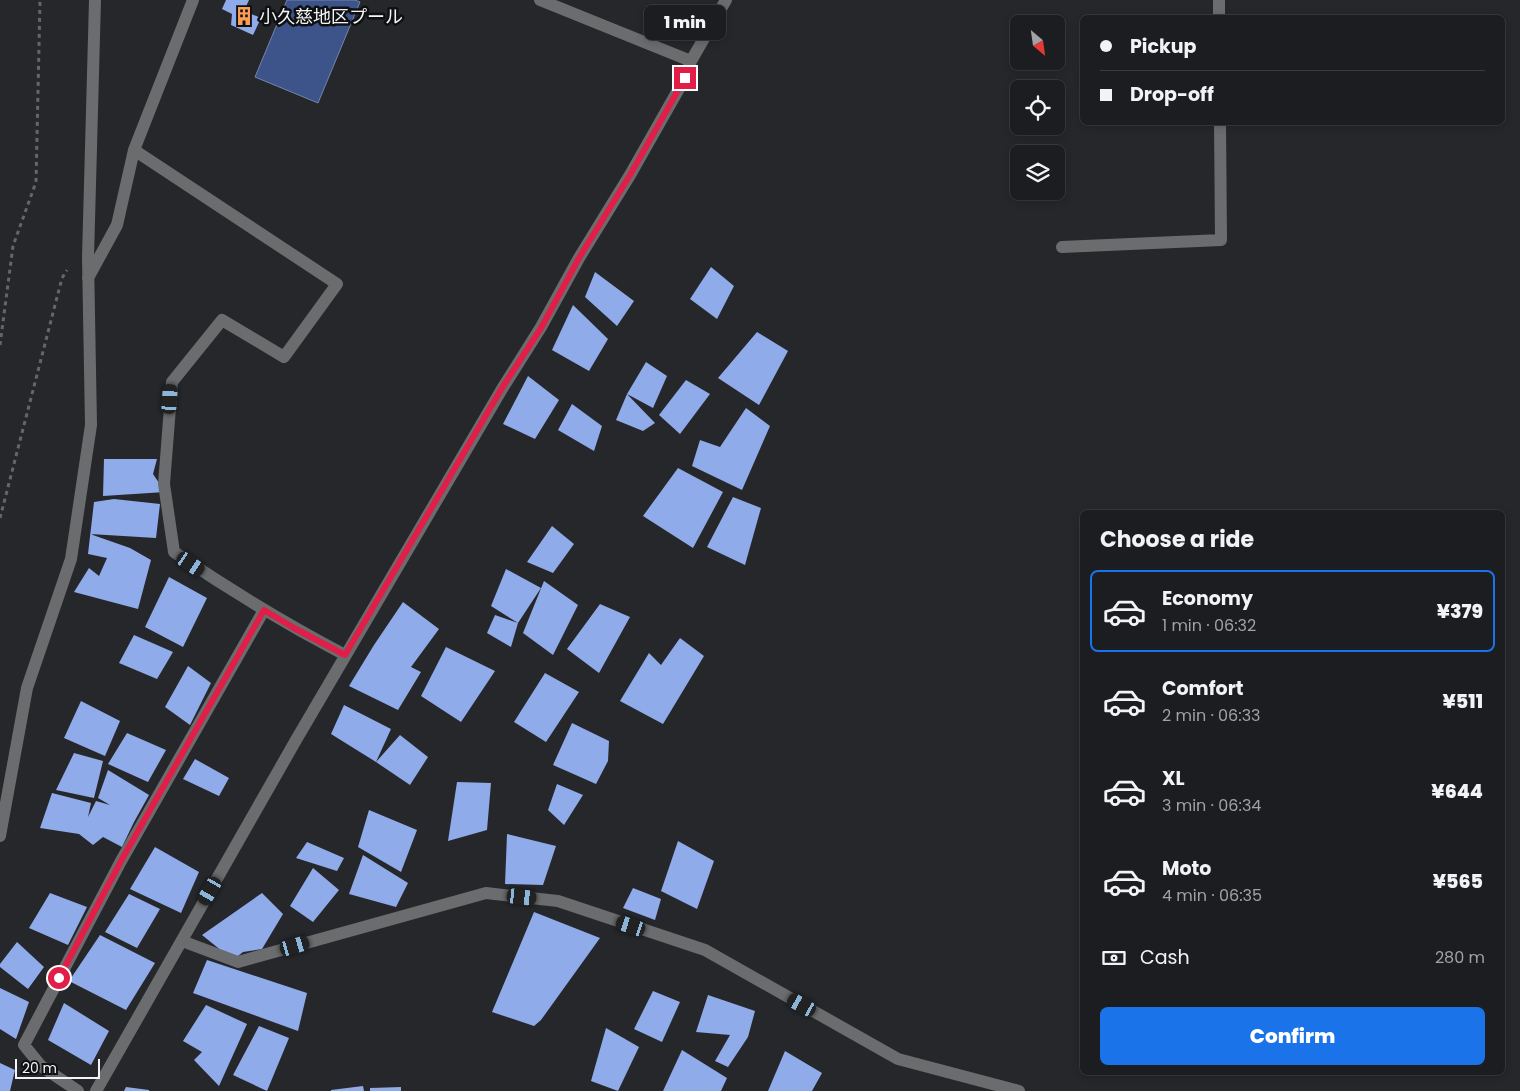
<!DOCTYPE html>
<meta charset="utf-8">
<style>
body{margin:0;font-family:Poppins,"Noto Sans JP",sans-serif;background:#252629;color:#f1f3f6;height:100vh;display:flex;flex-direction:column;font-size:19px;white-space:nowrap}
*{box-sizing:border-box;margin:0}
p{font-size:16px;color:#a0a2a5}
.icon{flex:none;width:28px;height:28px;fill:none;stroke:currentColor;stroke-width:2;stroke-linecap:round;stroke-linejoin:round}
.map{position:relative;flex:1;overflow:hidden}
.panel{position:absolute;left:1080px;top:510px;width:425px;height:565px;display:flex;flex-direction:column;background:#1c1d20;border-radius:8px;box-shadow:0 2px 8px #0003,0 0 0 1px #3a3b3e}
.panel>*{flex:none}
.hud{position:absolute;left:1080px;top:15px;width:425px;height:110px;border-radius:8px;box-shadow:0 2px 8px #0003,0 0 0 1px #3a3b3e;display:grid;align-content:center;height:110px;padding:0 20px;background:#1c1d20}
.needle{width:32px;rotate:151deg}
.tools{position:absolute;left:1010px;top:15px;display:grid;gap:10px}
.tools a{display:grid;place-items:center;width:55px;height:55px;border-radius:8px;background:#1c1d20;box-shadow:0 2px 8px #0003,0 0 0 1px #3a3b3e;font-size:25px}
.scale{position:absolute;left:15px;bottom:12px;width:85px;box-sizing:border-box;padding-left:5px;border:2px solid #f3f4f7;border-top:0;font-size:14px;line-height:18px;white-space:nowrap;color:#f3f4f7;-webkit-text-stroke:4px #0f1012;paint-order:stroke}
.end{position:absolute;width:22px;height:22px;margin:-11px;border:6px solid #e11d48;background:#fff;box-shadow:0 0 0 2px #fff}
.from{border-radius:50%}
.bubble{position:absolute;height:35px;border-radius:8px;background:#1c1d20;box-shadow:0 2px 8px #0003,0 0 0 1px #3a3b3e;font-size:16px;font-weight:800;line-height:35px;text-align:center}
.car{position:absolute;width:15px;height:30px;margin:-15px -8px;border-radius:6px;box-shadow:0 0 4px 1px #0007;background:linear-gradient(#222 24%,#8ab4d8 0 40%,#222 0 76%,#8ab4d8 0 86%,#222 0)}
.hud b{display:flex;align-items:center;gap:18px;height:48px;font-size:19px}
.hud b+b{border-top:1px solid #3a3b3e}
.hud i{width:12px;height:12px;background:#f1f3f6}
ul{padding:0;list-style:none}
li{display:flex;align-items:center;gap:15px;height:82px;margin:0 10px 8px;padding:0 10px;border:2px solid transparent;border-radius:8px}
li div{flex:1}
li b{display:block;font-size:19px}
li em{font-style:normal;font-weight:800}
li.current{border-color:#1a73e8}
li>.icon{width:45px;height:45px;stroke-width:1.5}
h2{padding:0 20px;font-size:22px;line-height:60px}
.pay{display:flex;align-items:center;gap:12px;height:55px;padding:0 20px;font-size:19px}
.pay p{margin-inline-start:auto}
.cta{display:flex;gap:10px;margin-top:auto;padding:10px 20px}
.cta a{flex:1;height:58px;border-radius:8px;background:#1a73e8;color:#fff;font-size:20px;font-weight:800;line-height:58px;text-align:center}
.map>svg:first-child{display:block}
.water{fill:#3d548b;stroke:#7484ab}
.building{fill:#90abe9}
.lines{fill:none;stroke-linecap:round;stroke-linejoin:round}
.path{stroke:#64666a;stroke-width:3;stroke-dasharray:4 4;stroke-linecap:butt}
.lane{stroke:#6a6c6e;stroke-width:12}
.street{stroke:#6a6c6e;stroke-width:12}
.route{stroke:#e11d48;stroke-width:6}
.labels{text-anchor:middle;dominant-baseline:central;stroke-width:5;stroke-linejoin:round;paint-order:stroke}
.poi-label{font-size:18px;fill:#f3f4f7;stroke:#0f1012;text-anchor:start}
</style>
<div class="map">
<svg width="1520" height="1091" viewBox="0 0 1520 1091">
<rect width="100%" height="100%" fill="#25272b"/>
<path class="water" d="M 287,0 L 355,0 L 360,2 L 318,103 L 255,77 Z"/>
<path class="building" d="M 226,0 L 249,0 L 244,11 L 261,18 L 253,35 L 231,25 L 232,14 L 222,9 Z
M 711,267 L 734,286 L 717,319 L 690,299 Z
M 595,272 L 634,301 L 617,326 L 585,297 Z
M 573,305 L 608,339 L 589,371 L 552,350 Z
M 757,332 L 788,351 L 759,405 L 718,378 Z
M 646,362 L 667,376 L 653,408 L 627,394 L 655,423 L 643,431 L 616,420 L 627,394 Z
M 528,376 L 559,400 L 535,439 L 503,424 Z
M 686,380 L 710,394 L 680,434 L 659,415 Z
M 572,404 L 602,426 L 594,451 L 558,430 Z
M 746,408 L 770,426 L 742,490 L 692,466 L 700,440 L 720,447 Z
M 104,459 L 157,459 L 153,474 L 165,492 L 103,496 Z
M 678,468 L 723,492 L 693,548 L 643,516 Z
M 733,497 L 761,508 L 745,565 L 707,547 Z
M 114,499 L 160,504 L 156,538 L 90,534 L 130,548 L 151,560 L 138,609 L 74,592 L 89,568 L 99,576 L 107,558 L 88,554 L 94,502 Z
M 552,526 L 574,544 L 553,573 L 527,562 Z
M 506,569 L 541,588 L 518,623 L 511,647 L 487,633 L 495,615 L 518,623 L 491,606 Z
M 169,577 L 207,598 L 183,647 L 145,627 Z
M 544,581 L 578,605 L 553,655 L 523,633 Z
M 403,602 L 439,629 L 411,667 L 421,672 L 398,710 L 349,686 L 374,645 Z
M 600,604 L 630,617 L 599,673 L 567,649 Z
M 134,635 L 173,652 L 157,679 L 119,663 Z
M 680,638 L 704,656 L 663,724 L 620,701 L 649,653 L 661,665 Z
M 446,647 L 495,671 L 461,722 L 421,696 Z
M 188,666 L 211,683 L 190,725 L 165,707 Z
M 545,673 L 579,692 L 546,742 L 514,722 Z
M 81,701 L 120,721 L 105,756 L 64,738 Z
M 344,705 L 391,729 L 376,762 L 331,734 Z
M 572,723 L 609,741 L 608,761 L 596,784 L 553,765 Z
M 127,733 L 166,750 L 148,782 L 108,764 Z
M 400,735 L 428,757 L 410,785 L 376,762 Z
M 74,753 L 103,761 L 94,798 L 56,790 Z
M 195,759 L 229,778 L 219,796 L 183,779 Z
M 108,770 L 149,795 L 134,822 L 122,847 L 103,837 L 93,845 L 79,834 L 40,828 L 52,793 L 91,803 L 88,817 L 96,801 L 110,805 L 98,798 Z
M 457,782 L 491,783 L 487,830 L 448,841 Z
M 557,784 L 583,795 L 564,825 L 548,810 Z
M 369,810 L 417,830 L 401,872 L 358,847 Z
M 507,834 L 556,846 L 543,885 L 505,884 Z
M 678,841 L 714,861 L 697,909 L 661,891 Z
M 307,842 L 344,858 L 337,871 L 296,858 Z
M 155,847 L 199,872 L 181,913 L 130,889 Z
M 363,855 L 408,883 L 396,907 L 349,894 Z
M 313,868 L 339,890 L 313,922 L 290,906 Z
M 633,888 L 661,899 L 655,920 L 623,908 Z
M 50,893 L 87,907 L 68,945 L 29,928 Z
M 262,893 L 283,914 L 262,949 L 243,952 L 233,960 L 202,935 Z
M 129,894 L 160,909 L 137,948 L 105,932 Z
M 534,912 L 600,938 L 541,1020 L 534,1026 L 492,1012 Z
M 100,935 L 155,963 L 126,1010 L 69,981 Z
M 17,942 L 44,967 L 28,989 L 0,967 L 0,964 Z
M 207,960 L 307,993 L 298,1031 L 193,993 Z
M 0,988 L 29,1002 L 16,1039 L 0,1029 Z
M 653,991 L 680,1002 L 662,1042 L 634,1029 Z
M 708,995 L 755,1011 L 748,1037 L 728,1067 L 715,1061 L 730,1035 L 696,1032 Z
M 64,1003 L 109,1031 L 91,1065 L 48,1040 Z
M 206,1005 L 247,1024 L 219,1086 L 194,1060 L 202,1052 L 183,1041 Z
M 259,1026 L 289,1038 L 267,1091 L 233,1075 Z
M 606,1028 L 639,1047 L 618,1091 L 591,1081 Z
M 682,1050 L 727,1078 L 721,1091 L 663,1091 Z
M 785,1051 L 822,1073 L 812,1091 L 768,1091 Z
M 0,1063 L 15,1070 L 10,1091 L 0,1091 Z
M 363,1086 L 364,1091 L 331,1091 L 331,1090 Z
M 126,1087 L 149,1090 L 149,1091 L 124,1091 Z
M 401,1087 L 401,1091 L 370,1091 L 370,1088 Z"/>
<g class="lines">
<path class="path" d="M 0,345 L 13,246 L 36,182 L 40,0
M 0,518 L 62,278 L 67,270"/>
<path class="lane" d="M 1219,0 L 1219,18
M 1062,247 L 1221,240 L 1220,122"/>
<path class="street" d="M 193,0 L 134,150 L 337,284 L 284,357 L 222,320 L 172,382 L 164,484 L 174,552 C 230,590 286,624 345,655
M 540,0 L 691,61
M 88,278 L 117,225 L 134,150
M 0,836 L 27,688 L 71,559 L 91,425 L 88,258 L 95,0
M 182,941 L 238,962 L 486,893 L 558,901 L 705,950 L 898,1059 L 1019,1091
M 78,1091 L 41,1066 L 24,1045 L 121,861 L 264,610
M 96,1091 L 296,740 L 502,389 L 541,327 L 579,258 L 630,175 L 685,78 L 691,61 L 726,0"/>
</g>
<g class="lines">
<path class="route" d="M 59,978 L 121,861 L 264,610 L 294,628 L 345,655 L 502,388 L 541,328 L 579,258 L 630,175 L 685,78"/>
</g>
<defs>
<g id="building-bare" transform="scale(1.5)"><path d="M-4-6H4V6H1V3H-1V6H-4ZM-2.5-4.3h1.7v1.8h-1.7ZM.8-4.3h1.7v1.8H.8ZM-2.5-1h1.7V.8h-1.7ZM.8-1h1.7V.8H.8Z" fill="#fd9d54" stroke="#0f1012" stroke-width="2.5" paint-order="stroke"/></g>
</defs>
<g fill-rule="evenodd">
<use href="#building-bare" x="244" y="16"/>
</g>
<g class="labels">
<g class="poi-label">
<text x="259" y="16">小久慈地区プール</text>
</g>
</g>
</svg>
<div class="tools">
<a><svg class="needle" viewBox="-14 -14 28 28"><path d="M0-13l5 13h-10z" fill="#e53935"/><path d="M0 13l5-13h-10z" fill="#a0a2a5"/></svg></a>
<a><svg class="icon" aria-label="locate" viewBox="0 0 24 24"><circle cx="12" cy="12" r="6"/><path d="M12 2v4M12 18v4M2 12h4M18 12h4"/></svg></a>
<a><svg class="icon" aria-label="layers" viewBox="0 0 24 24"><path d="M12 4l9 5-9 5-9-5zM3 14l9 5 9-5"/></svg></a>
</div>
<div class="scale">20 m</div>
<i class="end from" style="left:59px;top:978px"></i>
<i class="end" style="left:685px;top:78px"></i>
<div class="bubble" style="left:644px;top:5px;width:82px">1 min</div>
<i class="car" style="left:170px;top:399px;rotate:4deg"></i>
<i class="car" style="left:191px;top:564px;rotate:124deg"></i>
<i class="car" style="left:210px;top:891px;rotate:210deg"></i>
<i class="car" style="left:522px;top:897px;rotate:96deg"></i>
<i class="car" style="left:631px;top:926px;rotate:288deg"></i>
<i class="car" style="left:295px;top:946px;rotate:74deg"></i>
<i class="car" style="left:802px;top:1005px;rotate:299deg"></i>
<div class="hud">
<b><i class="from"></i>Pickup</b>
<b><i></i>Drop-off</b>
</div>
<section class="panel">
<h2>Choose a ride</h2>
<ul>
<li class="current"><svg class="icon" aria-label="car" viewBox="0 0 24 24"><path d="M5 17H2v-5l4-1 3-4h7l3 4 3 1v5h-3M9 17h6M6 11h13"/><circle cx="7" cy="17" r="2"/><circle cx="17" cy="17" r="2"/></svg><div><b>Economy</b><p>1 min · 06:32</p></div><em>¥379</em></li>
<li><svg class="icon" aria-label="car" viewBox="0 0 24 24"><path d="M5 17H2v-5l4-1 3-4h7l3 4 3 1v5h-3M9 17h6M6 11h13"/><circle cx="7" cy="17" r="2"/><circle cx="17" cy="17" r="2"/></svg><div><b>Comfort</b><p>2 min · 06:33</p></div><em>¥511</em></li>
<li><svg class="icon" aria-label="car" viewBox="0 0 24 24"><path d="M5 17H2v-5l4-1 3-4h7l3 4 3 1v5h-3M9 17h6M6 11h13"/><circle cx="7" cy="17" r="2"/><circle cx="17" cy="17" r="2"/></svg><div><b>XL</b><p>3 min · 06:34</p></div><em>¥644</em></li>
<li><svg class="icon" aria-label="car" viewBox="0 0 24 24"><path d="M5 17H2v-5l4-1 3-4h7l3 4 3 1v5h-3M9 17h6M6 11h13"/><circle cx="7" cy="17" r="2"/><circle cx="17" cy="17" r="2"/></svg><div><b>Moto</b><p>4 min · 06:35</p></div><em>¥565</em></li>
</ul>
<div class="pay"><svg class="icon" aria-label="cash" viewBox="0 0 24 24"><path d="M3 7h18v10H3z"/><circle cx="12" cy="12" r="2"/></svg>Cash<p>280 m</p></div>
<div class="cta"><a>Confirm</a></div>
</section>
</div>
